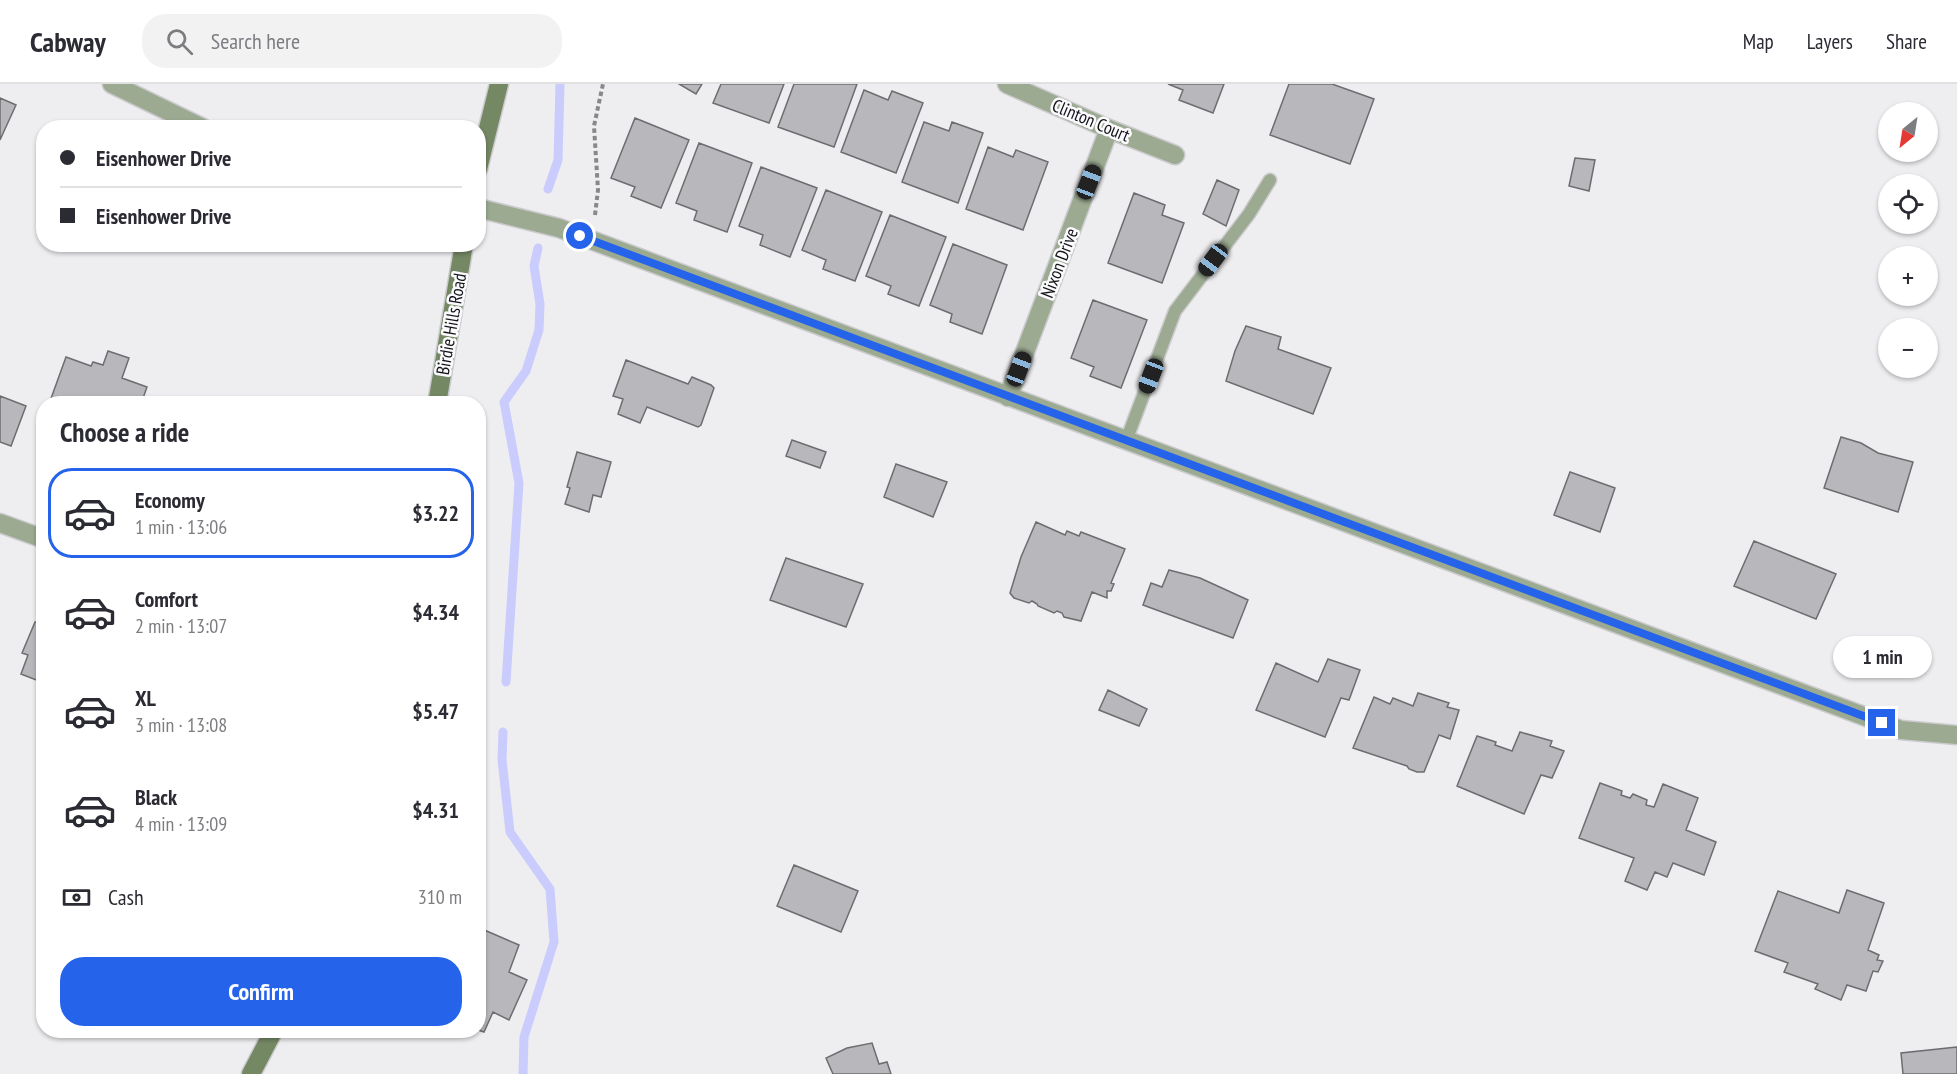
<!DOCTYPE html>
<meta charset="utf-8">
<style>
body{margin:0;font-family:"PT Sans Narrow",sans-serif;background:#f2f2f3;color:#2b2b33;height:100vh;display:flex;flex-direction:column;font-size:22px;white-space:nowrap}
*{box-sizing:border-box;margin:0}
p{font-size:20px;color:#7c7c81}
.icon{flex:none;width:33px;height:33px;fill:none;stroke:currentColor;stroke-width:2;stroke-linecap:round;stroke-linejoin:round}
.map{position:relative;flex:1;overflow:hidden}
.panel{position:absolute;left:36px;top:312px;width:450px;height:642px;display:flex;flex-direction:column;background:#fff;border-radius:24px;box-shadow:0 2px 4px #0004}
.panel>*{flex:none}
.hud{position:absolute;left:36px;top:36px;width:450px;height:132px;border-radius:24px;box-shadow:0 2px 4px #0004;display:grid;align-content:center;height:132px;padding:0 24px;background:#fff}
.needle{width:39px;rotate:210deg}
.tools{position:absolute;left:1878px;top:18px;display:grid;gap:12px}
.tools a{display:grid;place-items:center;width:60px;height:60px;border-radius:50%;background:#fff;box-shadow:0 2px 4px #0004;font-size:30px}
.end{position:absolute;width:27px;height:27px;margin:-14px;border:8px solid #2563eb;background:#fff;box-shadow:0 0 0 3px #fff}
.from{border-radius:50%}
.bubble{position:absolute;height:42px;border-radius:21px;background:#fff;box-shadow:0 2px 4px #0004;font-size:20px;font-weight:800;line-height:42px;text-align:center}
.car{position:absolute;width:18px;height:36px;margin:-18px -9px;border-radius:8px;box-shadow:0 0 4px 2px #0007;background:linear-gradient(#222 24%,#8ab4d8 0 40%,#222 0 76%,#8ab4d8 0 86%,#222 0)}
.hud b{display:flex;align-items:center;gap:21px;height:57px;font-size:22px}
.hud b+b{border-top:2px solid #e1e1e2}
.hud i{width:15px;height:15px;background:#2b2b33}
ul{padding:0;list-style:none}
li{display:flex;align-items:center;gap:18px;height:90px;margin:0 12px 9px;padding:0 12px;border:3px solid transparent;border-radius:24px}
li div{flex:1}
li b{display:block;font-size:22px}
li em{font-style:normal;font-weight:800}
li.active{border-color:#2563eb}
li>.icon{width:54px;height:54px;stroke-width:1.5}
h2{padding:0 24px;font-size:27px;line-height:72px}
.pay{display:flex;align-items:center;gap:15px;height:66px;padding:0 24px;font-size:22px}
.pay p{margin-inline-start:auto}
.primary-button{display:flex;gap:12px;margin-top:auto;padding:12px 24px}
.primary-button a{flex:1;height:69px;border-radius:24px;background:#2563eb;color:#fff;font-size:24px;font-weight:800;line-height:69px;text-align:center}
header{display:flex;align-items:center;gap:36px;box-sizing:border-box;height:84px;padding:0 30px;background:#fff;border-bottom:2px solid #e1e1e2}
header strong{font-size:28px}
nav{display:flex;gap:33px;margin-inline-start:auto;font-size:21px}
.search{width:420px;height:54px;background:#f2f2f3;display:flex;align-items:center;gap:15px;box-sizing:border-box;padding:0 21px;border-radius:24px;color:#7c7c81;font-size:22px}
.map>svg:first-child{display:block}
.lines{fill:none;stroke-linecap:round;stroke-linejoin:round}
.stream{stroke:#c9ccfd;stroke-width:9}
.building{fill:#b8b8bc;stroke:#6d6d70;stroke-width:1.5}
.lane-casing{stroke:#cbcbce;stroke-width:15}
.street-casing{stroke:#cbcbce;stroke-width:21}
.secondary-casing{stroke:#cbcbce;stroke-width:21}
.path{stroke:#88888b;stroke-width:4;stroke-dasharray:4.5 3;stroke-linecap:butt}
.lane{stroke:#9caa91;stroke-width:12}
.street{stroke:#9caa91;stroke-width:18}
.secondary{stroke:#748864;stroke-width:18}
.route{stroke:#2563eb;stroke-width:8}
.labels{text-anchor:middle;dominant-baseline:central;stroke-width:5;stroke-linejoin:round;paint-order:stroke}
.street-label{font-size:18px;fill:#141415;stroke:#fbfbff}
</style>
<header>
<strong>Cabway</strong>
<div class="search"><svg class="icon" aria-label="search" viewBox="0 0 24 24"><circle cx="10" cy="10" r="6"/><path d="M15 15l6 6"/></svg>Search here</div>
<nav><a>Map</a><a>Layers</a><a>Share</a></nav>
</header>
<div class="map">
<svg width="1957" height="990" viewBox="0 0 1957 990">
<rect width="100%" height="100%" fill="#eeeef1"/>
<g class="lines">
<path class="stream" d="M 548,105 L 558,76 L 560,0
M 506,598 L 519,399 L 504,318 L 526,287 L 539,246 L 540,220 L 534,182 L 538,164
M 503,648 L 502,676 L 510,748 L 550,805 L 554,858 L 524,953 L 523,990"/>
</g>
<path class="building" d="M 679,0 L 702,0 L 696,10 Z
M 721,0 L 784,0 L 769,39 L 713,19 Z
M 794,0 L 857,0 L 834,63 L 778,43 Z
M 1168,0 L 1224,0 L 1213,29 L 1179,16 L 1183,6 Z
M 1289,0 L 1332,0 L 1374,15 L 1350,80 L 1270,51 Z
M 864,6 L 888,16 L 892,7 L 923,19 L 896,89 L 841,68 Z
M 0,14 L 16,21 L 0,56 Z
M 635,34 L 689,56 L 661,124 L 631,112 L 635,103 L 611,94 Z
M 924,38 L 949,47 L 952,38 L 983,49 L 958,119 L 902,98 Z
M 699,59 L 752,79 L 727,148 L 694,136 L 697,127 L 676,119 Z
M 988,63 L 1013,73 L 1016,66 L 1048,78 L 1023,146 L 966,125 Z
M 1575,74 L 1595,76 L 1589,107 L 1569,102 Z
M 761,83 L 817,104 L 790,173 L 760,161 L 763,151 L 739,142 Z
M 1217,96 L 1239,106 L 1226,142 L 1203,130 Z
M 826,106 L 882,128 L 855,197 L 823,185 L 826,176 L 802,166 Z
M 1134,109 L 1165,121 L 1162,131 L 1184,139 L 1162,199 L 1108,179 Z
M 890,131 L 946,153 L 919,222 L 888,210 L 891,202 L 866,192 Z
M 953,160 L 1007,181 L 982,250 L 950,238 L 952,230 L 930,221 Z
M 1093,216 L 1147,236 L 1121,304 L 1090,292 L 1094,283 L 1071,274 Z
M 1246,242 L 1281,253 L 1278,265 L 1331,284 L 1313,330 L 1226,297 L 1235,267 Z
M 108,267 L 129,274 L 122,294 L 147,303 L 141,320 L 49,320 L 66,273 L 91,282 L 93,278 L 103,281 Z
M 626,276 L 688,300 L 692,293 L 711,301 L 714,304 L 701,341 L 698,343 L 647,323 L 640,339 L 618,330 L 623,315 L 613,312 Z
M 0,312 L 26,322 L 11,362 L 0,358 Z
M 1841,353 L 1861,359 L 1878,369 L 1913,378 L 1898,428 L 1824,404 Z
M 792,356 L 826,368 L 820,384 L 786,372 Z
M 577,368 L 611,378 L 601,413 L 593,411 L 589,428 L 565,420 L 570,404 L 567,403 Z
M 896,380 L 947,398 L 933,433 L 884,413 Z
M 1570,388 L 1615,404 L 1600,448 L 1554,431 Z
M 1036,438 L 1065,451 L 1067,447 L 1079,452 L 1081,448 L 1125,465 L 1111,499 L 1114,500 L 1111,507 L 1107,507 L 1107,514 L 1092,508 L 1081,537 L 1064,533 L 1062,529 L 1057,527 L 1054,529 L 1038,522 L 1037,520 L 1032,517 L 1029,519 L 1014,514 L 1010,509 L 1021,473 Z
M 1754,457 L 1836,490 L 1816,535 L 1734,502 Z
M 786,474 L 863,500 L 846,543 L 770,516 Z
M 1169,486 L 1200,494 L 1248,516 L 1233,554 L 1143,521 L 1151,499 L 1162,503 Z
M 35,538 L 44,540 L 44,599 L 21,590 L 28,571 L 22,569 Z
M 1328,575 L 1360,586 L 1349,616 L 1341,614 L 1325,653 L 1256,626 L 1276,579 L 1318,598 Z
M 1108,606 L 1147,625 L 1139,642 L 1099,626 Z
M 1418,609 L 1449,619 L 1447,623 L 1459,626 L 1450,655 L 1439,651 L 1424,688 L 1417,688 L 1409,685 L 1407,682 L 1353,664 L 1374,613 L 1390,620 L 1393,614 L 1413,622 Z
M 1520,648 L 1552,657 L 1550,662 L 1564,667 L 1552,694 L 1541,691 L 1524,730 L 1457,702 L 1477,652 L 1496,658 L 1495,661 L 1512,667 Z
M 1600,699 L 1622,707 L 1621,711 L 1630,714 L 1633,710 L 1647,716 L 1646,721 L 1654,723 L 1663,700 L 1698,714 L 1686,746 L 1716,758 L 1704,791 L 1673,779 L 1667,793 L 1655,788 L 1647,806 L 1625,797 L 1634,774 L 1579,754 Z
M 794,781 L 858,807 L 841,848 L 777,822 Z
M 1847,806 L 1884,819 L 1868,866 L 1879,871 L 1877,876 L 1883,877 L 1878,888 L 1873,887 L 1866,907 L 1847,901 L 1841,916 L 1815,905 L 1818,900 L 1784,888 L 1788,879 L 1755,867 L 1778,807 L 1839,829 Z
M 482,845 L 519,861 L 509,888 L 527,896 L 509,936 L 493,928 L 484,948 L 478,946 L 478,852 Z
M 872,959 L 879,980 L 887,978 L 891,990 L 833,990 L 826,974 L 847,964 Z
M 1957,963 L 1957,990 L 1903,990 L 1901,969 Z"/>
<g class="lines">
<g class="lane-casing">
<path id="lane" d="M 1126,357 L 1175,227 L 1249,130 L 1270,96"/>
</g>
<g class="street-casing">
<path id="street" d="M 112,0 L 203,44
M 1007,0 L 1109,45 L 1175,71
M 478,124 L 559,144 L 1901,646 L 1957,651
M 1008,313 L 1109,45
M 0,439 L 44,455"/>
</g>
<g class="secondary-casing">
<path id="secondary" d="M 478,85 L 499,0
M 437,320 L 464,160
M 251,990 L 274,946"/>
</g>
<path class="path" d="M 595,131 L 598,106 L 594,42 L 603,0"/>
<use href="#lane" class="lane"/>
<use href="#street" class="street"/>
<use href="#secondary" class="secondary"/>
</g>
<g class="lines">
<path class="route" d="M 580,152 L 1882,639"/>
</g>
<g class="labels">
<g class="street-label">
<text transform="translate(1091 36) rotate(23)">Clinton Court</text>
<text transform="translate(1059 179) rotate(-69)">Nixon Drive</text>
<text transform="translate(451 240) rotate(-80)">Birdie Hills Road</text>
</g>
</g>
</svg>
<div class="tools">
<a><svg class="needle" viewBox="-14 -14 28 28"><path d="M0-13l5 13h-10z" fill="#e53935"/><path d="M0 13l5-13h-10z" fill="#7c7c81"/></svg></a>
<a><svg class="icon" aria-label="locate" viewBox="0 0 24 24"><circle cx="12" cy="12" r="6"/><path d="M12 2v4M12 18v4M2 12h4M18 12h4"/></svg></a>
<a>+</a>
<a>−</a>
</div>
<i class="end from" style="left:580px;top:152px"></i>
<i class="end" style="left:1882px;top:639px"></i>
<div class="bubble" style="left:1833px;top:552px;width:99px">1 min</div>
<i class="car" style="left:1089px;top:98px;rotate:21deg"></i>
<i class="car" style="left:1213px;top:176px;rotate:217deg"></i>
<i class="car" style="left:1019px;top:285px;rotate:21deg"></i>
<i class="car" style="left:1151px;top:292px;rotate:201deg"></i>
<div class="hud">
<b><i class="from"></i>Eisenhower Drive</b>
<b><i></i>Eisenhower Drive</b>
</div>
<section class="panel">
<h2>Choose a ride</h2>
<ul>
<li class="active"><svg class="icon" aria-label="car" viewBox="0 0 24 24"><path d="M5 17H2v-5l4-1 3-4h7l3 4 3 1v5h-3M9 17h6M6 11h13"/><circle cx="7" cy="17" r="2"/><circle cx="17" cy="17" r="2"/></svg><div><b>Economy</b><p>1 min · 13:06</p></div><em>$3.22</em></li>
<li><svg class="icon" aria-label="car" viewBox="0 0 24 24"><path d="M5 17H2v-5l4-1 3-4h7l3 4 3 1v5h-3M9 17h6M6 11h13"/><circle cx="7" cy="17" r="2"/><circle cx="17" cy="17" r="2"/></svg><div><b>Comfort</b><p>2 min · 13:07</p></div><em>$4.34</em></li>
<li><svg class="icon" aria-label="car" viewBox="0 0 24 24"><path d="M5 17H2v-5l4-1 3-4h7l3 4 3 1v5h-3M9 17h6M6 11h13"/><circle cx="7" cy="17" r="2"/><circle cx="17" cy="17" r="2"/></svg><div><b>XL</b><p>3 min · 13:08</p></div><em>$5.47</em></li>
<li><svg class="icon" aria-label="car" viewBox="0 0 24 24"><path d="M5 17H2v-5l4-1 3-4h7l3 4 3 1v5h-3M9 17h6M6 11h13"/><circle cx="7" cy="17" r="2"/><circle cx="17" cy="17" r="2"/></svg><div><b>Black</b><p>4 min · 13:09</p></div><em>$4.31</em></li>
</ul>
<div class="pay"><svg class="icon" aria-label="cash" viewBox="0 0 24 24"><path d="M3 7h18v10H3z"/><circle cx="12" cy="12" r="2"/></svg>Cash<p>310 m</p></div>
<div class="primary-button"><a>Confirm</a></div>
</section>
</div>
